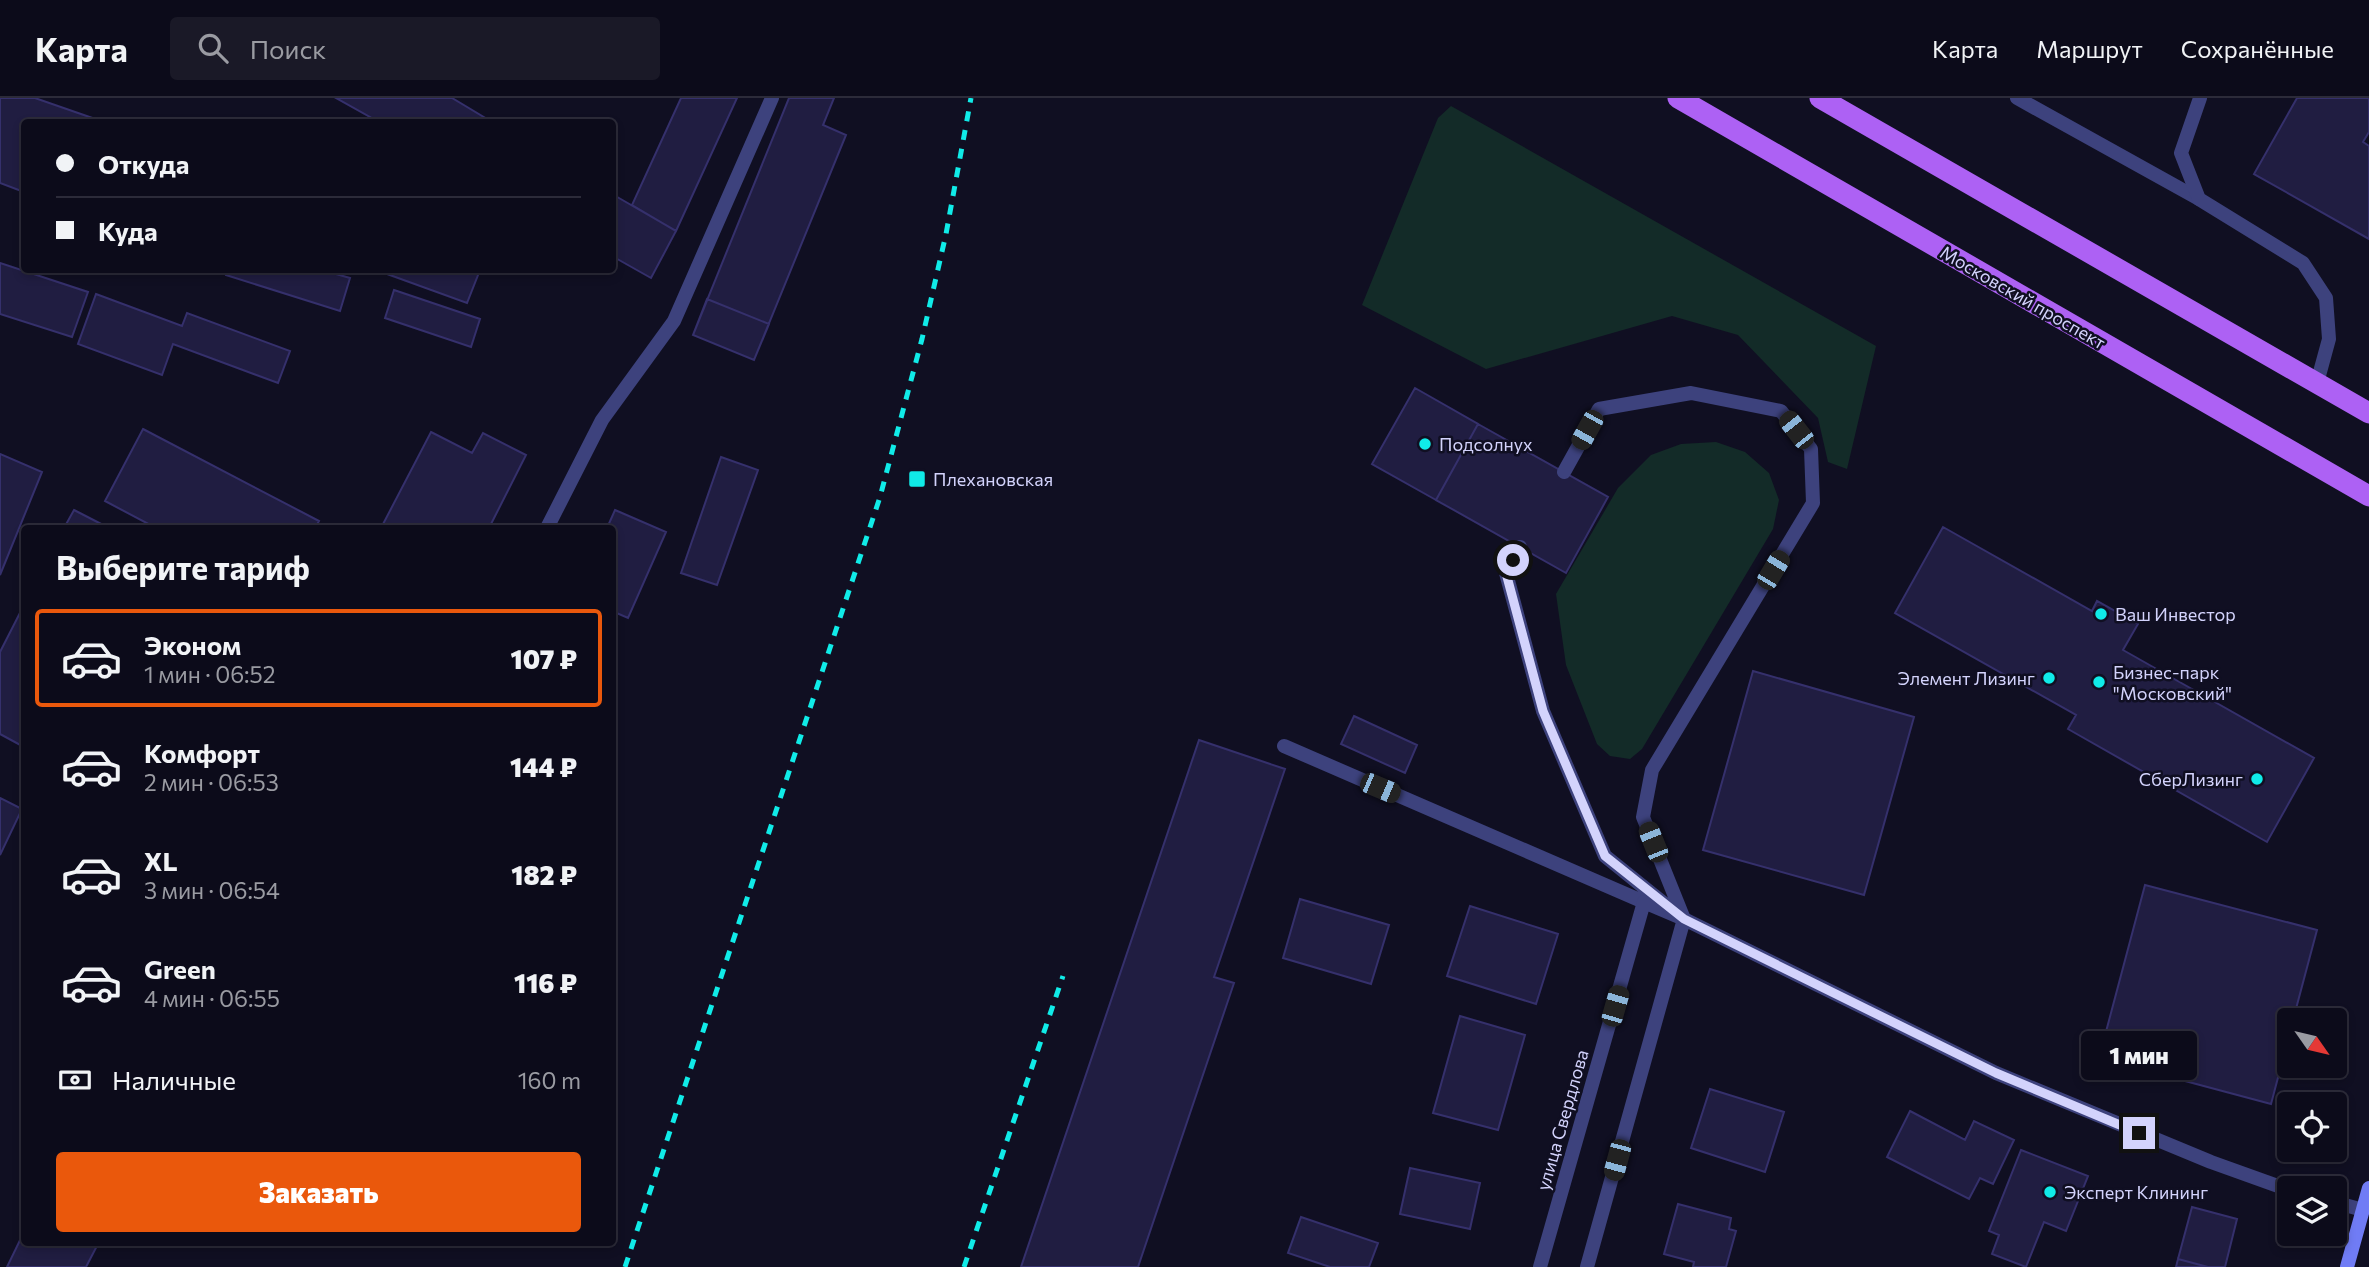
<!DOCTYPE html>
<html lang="ru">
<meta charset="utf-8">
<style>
body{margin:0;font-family:Commissioner,sans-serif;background:#1a1927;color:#f1f3f6;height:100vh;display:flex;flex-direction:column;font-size:26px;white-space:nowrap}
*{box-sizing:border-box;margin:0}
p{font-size:23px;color:#9a9ba2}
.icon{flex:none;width:38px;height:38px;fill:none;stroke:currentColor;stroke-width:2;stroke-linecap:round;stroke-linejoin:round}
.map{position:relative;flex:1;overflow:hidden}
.drawer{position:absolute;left:21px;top:427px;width:595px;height:721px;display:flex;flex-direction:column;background:#0c0b1a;border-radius:7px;box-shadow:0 4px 10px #0003,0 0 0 2px #2c2b39}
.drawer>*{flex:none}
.guide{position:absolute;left:21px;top:21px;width:595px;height:154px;border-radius:7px;box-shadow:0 4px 10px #0003,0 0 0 2px #2c2b39;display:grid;align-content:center;height:154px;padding:0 35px;background:#0c0b1a}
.needle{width:46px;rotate:124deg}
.fabs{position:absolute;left:2277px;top:910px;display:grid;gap:14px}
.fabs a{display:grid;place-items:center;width:70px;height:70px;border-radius:7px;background:#0c0b1a;box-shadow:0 4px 10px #0003,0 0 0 2px #2c2b39;font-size:35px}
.end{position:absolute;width:32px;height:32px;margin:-16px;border:9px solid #d3d3fc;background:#111;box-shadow:0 0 0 4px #111}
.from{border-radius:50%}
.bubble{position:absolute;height:49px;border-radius:7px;background:#0c0b1a;box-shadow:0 4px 10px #0003,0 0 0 2px #2c2b39;font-size:23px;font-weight:800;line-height:49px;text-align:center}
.car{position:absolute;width:21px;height:42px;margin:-21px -10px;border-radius:9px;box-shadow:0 0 5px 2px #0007;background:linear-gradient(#222 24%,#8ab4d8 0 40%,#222 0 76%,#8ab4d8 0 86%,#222 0)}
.guide b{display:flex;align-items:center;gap:24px;height:66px;font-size:26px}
.guide b+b{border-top:2px solid #2c2b39}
.guide i{width:18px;height:18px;background:#f1f3f6}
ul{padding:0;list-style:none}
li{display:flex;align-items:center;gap:21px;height:98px;margin:0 14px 10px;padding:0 21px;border:4px solid transparent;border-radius:7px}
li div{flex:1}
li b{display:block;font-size:26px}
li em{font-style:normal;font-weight:800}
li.active{border-color:#ea580c}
li>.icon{width:63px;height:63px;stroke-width:1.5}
h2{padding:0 35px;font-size:32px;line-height:84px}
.pay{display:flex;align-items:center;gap:18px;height:77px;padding:0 35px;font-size:26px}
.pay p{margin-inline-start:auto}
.cta{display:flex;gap:14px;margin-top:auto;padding:14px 35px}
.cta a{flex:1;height:80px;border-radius:7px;background:#ea580c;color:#fff;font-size:28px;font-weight:800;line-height:80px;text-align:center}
header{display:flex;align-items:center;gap:42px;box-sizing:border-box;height:98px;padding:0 35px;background:#0c0b1a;border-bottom:2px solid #2c2b39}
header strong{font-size:33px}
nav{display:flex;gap:38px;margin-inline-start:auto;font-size:24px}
.search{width:490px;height:63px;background:#1a1927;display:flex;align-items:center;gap:18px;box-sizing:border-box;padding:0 24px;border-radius:7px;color:#9a9ba2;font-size:26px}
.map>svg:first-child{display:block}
.green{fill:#132b28}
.building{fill:#201d41;stroke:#35306c;stroke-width:2}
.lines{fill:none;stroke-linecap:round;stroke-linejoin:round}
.lane{stroke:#3d427d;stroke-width:14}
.street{stroke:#3d427d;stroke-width:14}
.secondary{stroke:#707cf5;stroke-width:14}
.primary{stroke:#ad61f4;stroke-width:21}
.rail{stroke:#10ebe8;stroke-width:5;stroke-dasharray:10 9;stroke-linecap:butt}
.route{stroke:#d3d3fc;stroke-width:9}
.poi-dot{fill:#10ebe8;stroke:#100f22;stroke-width:2.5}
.labels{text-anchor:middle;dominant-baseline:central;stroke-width:5;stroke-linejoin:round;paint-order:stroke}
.street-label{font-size:18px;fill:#d3d3fc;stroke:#100f22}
.poi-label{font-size:18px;fill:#d3d3fc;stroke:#100f22;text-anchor:start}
</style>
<header>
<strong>Карта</strong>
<div class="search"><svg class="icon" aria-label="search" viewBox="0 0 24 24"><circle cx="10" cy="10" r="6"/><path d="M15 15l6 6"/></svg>Поиск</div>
<nav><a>Карта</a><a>Маршрут</a><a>Сохранённые</a></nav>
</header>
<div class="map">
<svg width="2369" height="1169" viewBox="0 0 2369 1169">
<rect width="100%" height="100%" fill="#100f22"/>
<path class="green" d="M 1451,8 L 1876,248 L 1847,371 L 1828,364 L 1818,320 L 1738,237 L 1672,218 L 1486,271 L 1362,207 L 1438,20 Z
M 1716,344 L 1745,354 L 1769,375 L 1779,402 L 1773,431 L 1642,651 L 1630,661 L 1610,658 L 1597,646 L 1566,567 L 1556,496 L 1618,390 L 1651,357 L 1681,346 Z"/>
<path class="building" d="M 0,0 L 35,0 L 104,24 L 24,24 L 24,94 L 0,85 Z
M 336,0 L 452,0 L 492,24 L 379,24 Z
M 681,0 L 737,0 L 676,133 L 632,107 Z
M 789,0 L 834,0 L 823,27 L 846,37 L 754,262 L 693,237 Z
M 2297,0 L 2369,0 L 2369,34 L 2363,44 L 2369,48 L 2369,141 L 2254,76 Z
M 612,96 L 676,133 L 651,180 L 612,158 Z
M 0,165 L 88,194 L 72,239 L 0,216 Z
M 227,172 L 322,172 L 350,180 L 340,213 L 226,177 Z
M 376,172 L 480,172 L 467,205 Z
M 394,192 L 480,221 L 471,249 L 385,220 Z
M 96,196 L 182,228 L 187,215 L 290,253 L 278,285 L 173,246 L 162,277 L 78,246 Z
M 707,201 L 769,226 L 754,262 L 693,237 Z
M 1415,290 L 1478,326 L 1436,402 L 1372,366 Z
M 1478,326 L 1608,399 L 1566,475 L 1436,402 Z
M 143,331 L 319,423 L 315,430 L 156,430 L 105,403 Z
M 431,334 L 472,355 L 483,335 L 526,357 L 489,430 L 381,430 Z
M 0,356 L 42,374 L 0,477 Z
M 721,359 L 758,372 L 717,487 L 681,475 Z
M 74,412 L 109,430 L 64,430 Z
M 615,412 L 666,434 L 628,520 L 612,513 L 612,430 L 607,430 Z
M 1943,429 L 2092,513 L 2097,503 L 2138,526 L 2123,552 L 2314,660 L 2267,744 L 2068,631 L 2076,617 L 1895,515 Z
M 24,507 L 24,649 L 0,636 L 0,554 Z
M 1753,573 L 1914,619 L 1864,797 L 1703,752 Z
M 1354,618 L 1417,647 L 1405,675 L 1341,646 Z
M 1199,642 L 1285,671 L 1214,879 L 1234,885 L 1138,1169 L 1021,1169 Z
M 0,700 L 22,711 L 0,757 Z
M 2145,787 L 2317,832 L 2293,922 L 2289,922 L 2289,938 L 2271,1006 L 2099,960 Z
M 1300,801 L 1389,827 L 1371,886 L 1283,860 Z
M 1470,808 L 1558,836 L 1536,906 L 1447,878 Z
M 1460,918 L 1525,937 L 1498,1032 L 1433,1015 Z
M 1710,991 L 1784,1014 L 1765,1074 L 1691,1050 Z
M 1910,1013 L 1965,1042 L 1974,1023 L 2014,1042 L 1993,1086 L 1980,1080 L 1969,1101 L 1887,1059 Z
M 2021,1052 L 2088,1078 L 2066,1133 L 2044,1124 L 2026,1169 L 1992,1156 L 1999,1137 L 1989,1133 Z
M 1410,1070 L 1480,1085 L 1470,1131 L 1400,1116 Z
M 1678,1106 L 1731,1120 L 1729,1131 L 1736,1133 L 1726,1169 L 1693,1169 L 1694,1164 L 1664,1156 Z
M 2192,1109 L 2237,1121 L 2225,1169 L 2208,1169 L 2178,1161 Z
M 1301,1119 L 1378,1145 L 1369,1169 L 1330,1169 L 1288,1155 Z
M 24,1134 L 24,1144 L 99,1144 L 86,1169 L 7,1169 Z
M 2178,1161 L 2208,1169 L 2176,1169 Z"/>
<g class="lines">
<path class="lane" d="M 2017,0 L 2199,101
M 1564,374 L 1599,311 L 1691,295 L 1781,313 L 1811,351 L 1813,405 L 1652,672 L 1643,719 L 1684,821
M 547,430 L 602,322 L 674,223 L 772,0
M 1520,449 L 1506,475 L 1543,613 L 1605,758 L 1677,816
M 1284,648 L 1644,804"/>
<path class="street" d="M 2200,0 L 2181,55 L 2199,101 L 2303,165 L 2326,200 L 2329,241 L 2317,285
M 2334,1104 L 2363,1112
M 1540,1169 L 1644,804 L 1684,821 L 1996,975 L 2211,1064 L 2289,1092
M 1587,1169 L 1684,821"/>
<path class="secondary" d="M 2347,1169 L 2369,1090"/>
<path class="primary" d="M 1678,0 L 2369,398
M 1820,0 L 2369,315"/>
<path class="rail" d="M 625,1169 L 880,399 L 922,241 L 946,136 L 971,0
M 964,1169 L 1063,878"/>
</g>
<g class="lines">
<path class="route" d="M 1513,462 L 1506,475 L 1543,613 L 1605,758 L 1684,821 L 1996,975 L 2139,1035"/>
</g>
<g class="poi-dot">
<circle cx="1425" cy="346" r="7"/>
<rect x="908" y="372" width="18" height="18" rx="3.5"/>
<circle cx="2101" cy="516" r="7"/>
<circle cx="2049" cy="580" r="7"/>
<circle cx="2099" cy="584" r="7"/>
<circle cx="2257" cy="681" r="7"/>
<circle cx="2050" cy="1094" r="7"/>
</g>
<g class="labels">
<g class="street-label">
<text transform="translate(2023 199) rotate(30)">Московский проспект</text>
<text transform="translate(1562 1022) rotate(-74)">улица Свердлова</text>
</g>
<g class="poi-label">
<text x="1439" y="346">Подсолнух</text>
<text x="933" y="381">Плехановская</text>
<text x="2115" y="516">Ваш Инвестор</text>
<text x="2113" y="574">Бизнес-парк<tspan x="2113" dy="21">"Московский"</tspan></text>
<text x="2035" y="580" text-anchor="end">Элемент Лизинг</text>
<text x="2243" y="681" text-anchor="end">СберЛизинг</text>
<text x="2064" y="1094">Эксперт Клининг</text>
</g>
</g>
</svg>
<div class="fabs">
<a><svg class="needle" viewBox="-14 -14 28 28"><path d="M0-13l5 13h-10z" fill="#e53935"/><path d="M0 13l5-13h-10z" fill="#9a9ba2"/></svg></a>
<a><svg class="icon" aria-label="locate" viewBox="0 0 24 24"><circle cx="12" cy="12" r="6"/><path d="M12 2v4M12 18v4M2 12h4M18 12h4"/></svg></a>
<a><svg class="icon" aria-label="layers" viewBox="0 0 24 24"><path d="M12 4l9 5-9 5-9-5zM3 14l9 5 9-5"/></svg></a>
</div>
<i class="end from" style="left:1513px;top:462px"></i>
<i class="end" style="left:2139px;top:1035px"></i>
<div class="bubble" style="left:2081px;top:933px;width:116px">1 мин</div>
<i class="car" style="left:1587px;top:332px;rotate:209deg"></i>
<i class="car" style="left:1796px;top:332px;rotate:322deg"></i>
<i class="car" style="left:1773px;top:472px;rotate:31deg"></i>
<i class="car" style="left:1380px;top:690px;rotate:113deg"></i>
<i class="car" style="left:1653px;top:744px;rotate:338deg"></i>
<i class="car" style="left:1615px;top:908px;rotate:16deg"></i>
<i class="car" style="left:1617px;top:1062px;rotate:195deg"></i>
<div class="guide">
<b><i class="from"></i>Откуда</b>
<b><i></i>Куда</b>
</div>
<section class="drawer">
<h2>Выберите тариф</h2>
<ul>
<li class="active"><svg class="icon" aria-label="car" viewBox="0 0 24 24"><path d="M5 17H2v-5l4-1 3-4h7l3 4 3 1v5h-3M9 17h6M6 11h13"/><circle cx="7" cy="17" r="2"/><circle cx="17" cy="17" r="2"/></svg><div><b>Эконом</b><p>1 мин · 06:52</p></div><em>107 ₽</em></li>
<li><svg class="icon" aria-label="car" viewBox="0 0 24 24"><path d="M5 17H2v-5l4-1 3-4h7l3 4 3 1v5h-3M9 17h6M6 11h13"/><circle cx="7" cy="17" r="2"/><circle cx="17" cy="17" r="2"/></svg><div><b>Комфорт</b><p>2 мин · 06:53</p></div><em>144 ₽</em></li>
<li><svg class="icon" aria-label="car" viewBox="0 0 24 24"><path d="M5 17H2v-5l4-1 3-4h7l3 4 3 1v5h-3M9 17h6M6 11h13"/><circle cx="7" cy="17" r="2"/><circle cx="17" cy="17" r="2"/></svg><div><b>XL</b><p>3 мин · 06:54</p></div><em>182 ₽</em></li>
<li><svg class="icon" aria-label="car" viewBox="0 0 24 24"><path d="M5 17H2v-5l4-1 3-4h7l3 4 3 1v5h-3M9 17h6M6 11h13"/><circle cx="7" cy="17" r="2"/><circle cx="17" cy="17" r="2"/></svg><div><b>Green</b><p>4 мин · 06:55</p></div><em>116 ₽</em></li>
</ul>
<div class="pay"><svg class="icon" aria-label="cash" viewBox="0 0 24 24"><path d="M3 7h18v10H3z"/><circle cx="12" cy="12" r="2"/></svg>Наличные<p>160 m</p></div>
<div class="cta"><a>Заказать</a></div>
</section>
</div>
